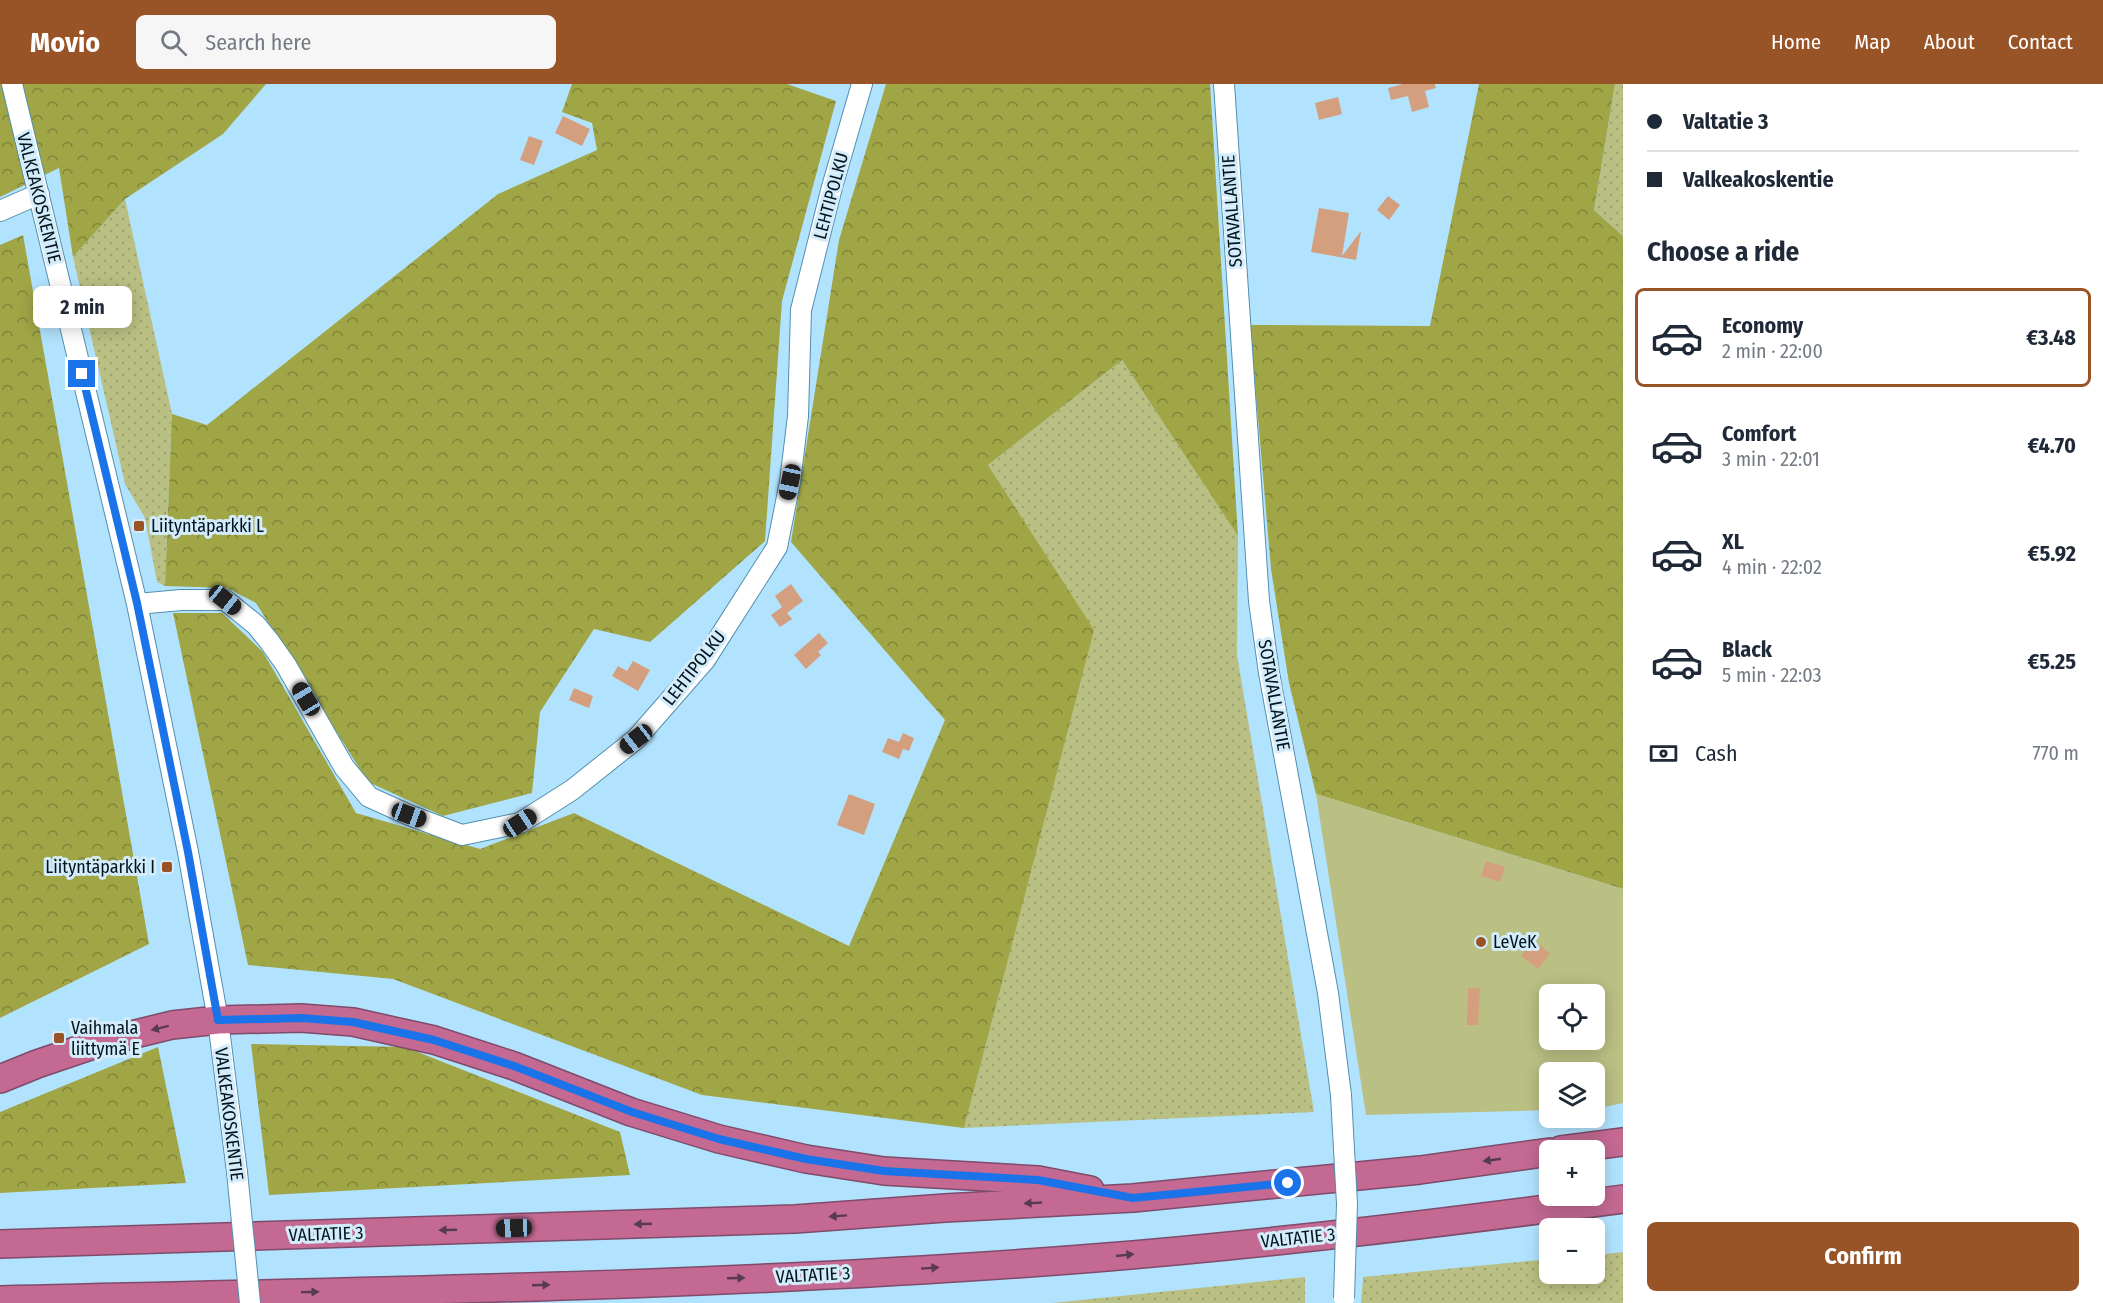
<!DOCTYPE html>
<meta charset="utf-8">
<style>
body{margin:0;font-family:"Fira Sans Condensed",sans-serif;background:#f6f6f7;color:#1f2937;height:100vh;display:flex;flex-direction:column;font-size:22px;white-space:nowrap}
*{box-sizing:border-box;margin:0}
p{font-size:20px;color:#747a83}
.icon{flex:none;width:33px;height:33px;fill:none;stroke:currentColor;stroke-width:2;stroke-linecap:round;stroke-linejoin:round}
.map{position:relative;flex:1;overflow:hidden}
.sheet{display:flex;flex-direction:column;background:#fff;width:480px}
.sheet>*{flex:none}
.banner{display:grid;align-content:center;height:132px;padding:0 24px;background:#fff}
.tools{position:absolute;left:1539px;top:900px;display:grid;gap:12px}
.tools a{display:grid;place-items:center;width:66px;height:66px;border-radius:9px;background:#fff;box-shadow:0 3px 15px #0003;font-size:30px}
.end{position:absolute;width:27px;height:27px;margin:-14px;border:8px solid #1a73e8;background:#fff;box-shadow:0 0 0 3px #fff}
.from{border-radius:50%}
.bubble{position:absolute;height:42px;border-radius:9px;background:#fff;box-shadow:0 3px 15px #0003;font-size:20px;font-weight:700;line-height:42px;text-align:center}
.car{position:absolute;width:18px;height:36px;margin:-18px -9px;border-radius:8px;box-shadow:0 0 4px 2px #0007;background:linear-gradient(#222 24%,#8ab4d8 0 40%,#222 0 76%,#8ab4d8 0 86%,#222 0)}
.banner b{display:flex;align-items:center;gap:21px;height:57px;font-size:22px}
.banner b+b{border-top:2px solid #e0e1e3}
.banner i{width:15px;height:15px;background:#1f2937}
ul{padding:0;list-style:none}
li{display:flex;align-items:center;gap:18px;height:99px;margin:0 12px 9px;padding:0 12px;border:3px solid transparent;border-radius:9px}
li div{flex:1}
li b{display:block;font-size:22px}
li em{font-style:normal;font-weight:700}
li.selected{border-color:#985426}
li>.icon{width:54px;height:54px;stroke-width:1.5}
h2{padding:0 24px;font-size:27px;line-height:72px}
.pay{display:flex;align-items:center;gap:15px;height:66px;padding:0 24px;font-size:22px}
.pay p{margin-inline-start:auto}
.action{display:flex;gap:12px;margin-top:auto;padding:12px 24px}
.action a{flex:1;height:69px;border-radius:9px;background:#985426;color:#fff;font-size:24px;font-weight:700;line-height:69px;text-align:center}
header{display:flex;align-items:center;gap:36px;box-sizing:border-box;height:84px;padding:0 30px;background:#985426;color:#fff}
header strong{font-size:28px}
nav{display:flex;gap:33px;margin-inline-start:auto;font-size:21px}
.search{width:420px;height:54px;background:#f6f6f7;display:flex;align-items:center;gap:15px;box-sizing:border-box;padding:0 21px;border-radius:9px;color:#747a83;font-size:22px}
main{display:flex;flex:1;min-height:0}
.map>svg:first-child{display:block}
.grass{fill:url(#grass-dots)}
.forest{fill:url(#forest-crowns)}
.garden{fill:#babf83;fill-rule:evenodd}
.building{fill:#d49f7e}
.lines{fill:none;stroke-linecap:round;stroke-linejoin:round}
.minor-casing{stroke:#538fae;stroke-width:22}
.highway-casing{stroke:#7f4b6a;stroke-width:30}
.minor{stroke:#fff;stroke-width:20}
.highway{stroke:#c36992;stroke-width:27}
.minor-bridge-casing{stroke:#538fae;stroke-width:22;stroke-linecap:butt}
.minor-bridge{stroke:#fff;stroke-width:20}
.oneway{fill:#583a53}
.route{stroke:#1a73e8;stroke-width:8}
.poi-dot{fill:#985426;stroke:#d4ecfa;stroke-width:2}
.labels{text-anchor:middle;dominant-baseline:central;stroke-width:6;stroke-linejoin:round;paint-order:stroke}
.street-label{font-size:18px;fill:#001420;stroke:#d4ecfa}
.poi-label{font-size:18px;fill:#001420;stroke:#d4ecfa;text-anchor:start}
</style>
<header>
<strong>Movio</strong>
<div class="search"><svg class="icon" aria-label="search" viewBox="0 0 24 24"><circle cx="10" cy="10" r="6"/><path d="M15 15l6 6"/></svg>Search here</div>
<nav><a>Home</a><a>Map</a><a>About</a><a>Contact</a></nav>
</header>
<main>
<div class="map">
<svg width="1623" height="1219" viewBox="0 0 1623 1219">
<defs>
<pattern id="grass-dots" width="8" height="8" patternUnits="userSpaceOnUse" patternTransform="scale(1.5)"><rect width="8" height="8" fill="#babf83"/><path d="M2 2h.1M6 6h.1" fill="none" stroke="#9ea371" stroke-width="1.8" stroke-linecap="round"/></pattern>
<pattern id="forest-crowns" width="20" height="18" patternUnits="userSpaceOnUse" patternTransform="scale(1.5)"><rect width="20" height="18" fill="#a0a546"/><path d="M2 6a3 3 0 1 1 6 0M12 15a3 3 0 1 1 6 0" fill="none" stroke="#80853a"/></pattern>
</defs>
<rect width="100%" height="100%" fill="#b2e3fe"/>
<path class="grass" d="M 1615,0 L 1623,0 L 1623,152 L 1594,126 Z
M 125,115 L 172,330 L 165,502 L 157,498 L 145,434 L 125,400 L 73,173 Z
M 1122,276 L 1238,452 L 1237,571 L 1314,1028 L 964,1044 L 1093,546 L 988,381 Z
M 1623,1168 L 1623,1219 L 1361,1219 L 1363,1193 L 1549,1175 L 1550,1190 L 1594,1190 L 1595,1171 Z
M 1305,1193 L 1305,1219 L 1052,1219 Z"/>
<path class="forest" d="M 0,0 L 266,0 L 223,50 L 125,115 L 73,173 L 59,84 L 0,113 Z
M 572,0 L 787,0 L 836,17 L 782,217 L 765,457 L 650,558 L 594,545 L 540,628 L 532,709 L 443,732 L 368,698 L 256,519 L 227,504 L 165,502 L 172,330 L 207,341 L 498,110 L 597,66 L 592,39 L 562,28 Z
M 886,0 L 1210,0 L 1238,452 L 1122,276 L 988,381 L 1094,546 L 964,1044 L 702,1011 L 393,895 L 248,881 L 173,529 L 222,529 L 263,568 L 356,729 L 480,765 L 574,729 L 849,862 L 945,636 L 791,458 L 839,156 Z
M 1479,0 L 1615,0 L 1594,126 L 1623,152 L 1623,805 L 1316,710 L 1289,599 L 1271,485 L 1250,241 L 1430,242 Z
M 23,151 L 149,860 L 0,934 L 0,161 Z
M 251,960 L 405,963 L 620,1048 L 630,1091 L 269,1111 Z
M 158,963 L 186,1099 L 0,1109 L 0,1028 Z"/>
<path class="garden" d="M 1316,710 L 1623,805 L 1623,1019 L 1595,1025 L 1594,988 L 1550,988 L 1549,1026 L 1366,1031 ZM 1550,910 L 1594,910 L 1594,956 L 1550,956 Z"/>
<path class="building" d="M 1403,0 L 1435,0 L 1436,4 L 1425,7 L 1429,23 L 1412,28 L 1408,12 L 1391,16 L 1388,4 Z
M 1338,13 L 1342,30 L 1319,36 L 1315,19 Z
M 563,32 L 590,45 L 582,62 L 555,49 Z
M 529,52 L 543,57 L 534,81 L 520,76 Z
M 1388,112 L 1400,121 L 1389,136 L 1377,126 Z
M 1319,124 L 1349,129 L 1342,172 L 1361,147 L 1356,176 L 1311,168 Z
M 791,500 L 803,517 L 787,529 L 792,535 L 780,543 L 771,531 L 782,523 L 775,512 Z
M 819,549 L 828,559 L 818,568 L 821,571 L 806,585 L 794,571 Z
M 633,577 L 650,586 L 638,607 L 612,592 L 618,582 L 627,587 Z
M 574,604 L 593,612 L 589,624 L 569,616 Z
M 903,649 L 914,654 L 909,667 L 903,665 L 899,675 L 882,668 L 888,654 L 899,658 Z
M 849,710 L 875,720 L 864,751 L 837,741 Z
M 1486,777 L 1505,783 L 1500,798 L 1481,792 Z
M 1532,856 L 1550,869 L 1538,885 L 1521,872 Z
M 1468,904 L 1480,904 L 1478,941 L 1467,941 Z"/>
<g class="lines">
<g class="minor-casing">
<path id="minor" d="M 12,0 L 137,520 L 188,768 L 218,936 L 237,1088
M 1224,0 L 1259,517 L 1269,589 L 1328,909 L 1341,1011
M 0,127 L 39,110
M 137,520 L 181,516 L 225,516 L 256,541 L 269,557 L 286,581 L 344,683 L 369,713 L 409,731 L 462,751 L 520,739 L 572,706 L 636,655 L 705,576 L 777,463 L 790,398 L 798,332 L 801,226 L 832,103 L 862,0"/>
</g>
<g class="highway-casing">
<path id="highway" d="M 0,995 L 37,980 L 99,959 L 172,941 L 218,936 L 301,934 L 353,938 L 434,956 L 514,982 L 631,1028 L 719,1055 L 806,1075 L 884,1087 L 1038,1096 L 1090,1106
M 1561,1066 L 1623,1058
M 0,1160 L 795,1135 L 945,1124 L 1133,1114 L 1420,1086 L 1550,1068
M 0,1216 C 365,1207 731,1203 1095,1174 C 1271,1160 1447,1138 1623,1115"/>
</g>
<use href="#minor" class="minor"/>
<use href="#highway" class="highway"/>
<g class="minor-bridge-casing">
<path id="minor-bridge" d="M 1341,1011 L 1347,1120 L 1344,1214
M 237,1088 L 250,1219"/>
</g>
<use href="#minor-bridge" class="minor-bridge"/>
</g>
<defs><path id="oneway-solid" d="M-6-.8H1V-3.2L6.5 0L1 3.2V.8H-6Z" transform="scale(1.5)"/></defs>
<g class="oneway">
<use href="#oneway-solid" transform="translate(160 944) rotate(166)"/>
<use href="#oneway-solid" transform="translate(1492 1076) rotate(172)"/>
<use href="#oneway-solid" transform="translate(1033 1119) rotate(177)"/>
<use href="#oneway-solid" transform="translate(838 1132) rotate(176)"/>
<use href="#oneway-solid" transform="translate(643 1140) rotate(178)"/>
<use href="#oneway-solid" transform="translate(448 1146) rotate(178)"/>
<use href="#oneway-solid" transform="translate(1125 1171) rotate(-6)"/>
<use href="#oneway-solid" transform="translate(930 1184) rotate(-4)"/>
<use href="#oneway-solid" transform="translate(736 1194) rotate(-2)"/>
<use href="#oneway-solid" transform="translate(541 1201) rotate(-2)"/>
<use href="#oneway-solid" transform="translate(310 1208) rotate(-1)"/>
</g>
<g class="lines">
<path class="route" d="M 82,290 L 137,519 L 188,768 L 218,936 L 301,934 L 353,938 L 434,956 L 514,982 L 632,1028 L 719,1055 L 806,1075 L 884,1087 L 1038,1096 L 1133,1114 L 1288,1099"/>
</g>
<g class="poi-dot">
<rect x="133" y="436" width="12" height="12" rx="3"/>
<rect x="161" y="777" width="12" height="12" rx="3"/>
<circle cx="1481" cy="858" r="6"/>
<rect x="53" y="948" width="12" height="12" rx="3"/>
</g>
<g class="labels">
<g class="street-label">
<text transform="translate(831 112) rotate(-75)">LEHTIPOLKU</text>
<text transform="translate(39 114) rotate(76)">VALKEAKOSKENTIE</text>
<text transform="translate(1232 127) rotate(-94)">SOTAVALLANTIE</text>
<text transform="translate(694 584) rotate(-52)">LEHTIPOLKU</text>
<text transform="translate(1274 611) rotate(80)">SOTAVALLANTIE</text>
<text transform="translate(229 1030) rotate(83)">VALKEAKOSKENTIE</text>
<text transform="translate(326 1150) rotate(-2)">VALTATIE 3</text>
<text transform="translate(1298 1154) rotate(-6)">VALTATIE 3</text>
<text transform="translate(813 1191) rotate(-3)">VALTATIE 3</text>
</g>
<g class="poi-label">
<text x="151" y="442">Liityntäparkki L</text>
<text x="155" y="783" text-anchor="end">Liityntäparkki I</text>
<text x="1493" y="858">LeVeK</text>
<text x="71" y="944">Vaihmala<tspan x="71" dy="21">liittymä E</tspan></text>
</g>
</g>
</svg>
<div class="tools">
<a><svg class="icon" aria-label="locate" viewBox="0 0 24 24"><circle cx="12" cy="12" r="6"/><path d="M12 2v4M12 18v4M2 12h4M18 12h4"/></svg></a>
<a><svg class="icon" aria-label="layers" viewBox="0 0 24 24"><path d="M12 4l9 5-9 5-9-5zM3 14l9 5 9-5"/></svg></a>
<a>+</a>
<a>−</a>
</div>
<i class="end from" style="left:1288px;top:1099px"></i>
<i class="end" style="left:82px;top:290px"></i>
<div class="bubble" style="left:33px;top:202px;width:99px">2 min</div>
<i class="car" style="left:790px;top:398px;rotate:192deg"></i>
<i class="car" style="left:225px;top:516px;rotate:129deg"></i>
<i class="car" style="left:306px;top:615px;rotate:329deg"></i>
<i class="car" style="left:636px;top:655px;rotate:232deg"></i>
<i class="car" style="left:409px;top:731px;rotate:110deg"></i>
<i class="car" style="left:520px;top:739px;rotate:57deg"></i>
<i class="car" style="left:514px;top:1144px;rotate:268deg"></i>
</div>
<section class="sheet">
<div class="banner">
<b><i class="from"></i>Valtatie 3</b>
<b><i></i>Valkeakoskentie</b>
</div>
<h2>Choose a ride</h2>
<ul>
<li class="selected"><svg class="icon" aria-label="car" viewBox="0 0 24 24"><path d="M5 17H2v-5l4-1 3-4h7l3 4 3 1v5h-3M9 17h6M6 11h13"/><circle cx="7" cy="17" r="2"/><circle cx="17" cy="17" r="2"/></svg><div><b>Economy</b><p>2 min · 22:00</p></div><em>€3.48</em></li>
<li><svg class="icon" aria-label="car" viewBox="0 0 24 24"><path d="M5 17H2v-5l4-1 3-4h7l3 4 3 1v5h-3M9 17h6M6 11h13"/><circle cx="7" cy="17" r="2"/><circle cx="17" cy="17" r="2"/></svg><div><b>Comfort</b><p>3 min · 22:01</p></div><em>€4.70</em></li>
<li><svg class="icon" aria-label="car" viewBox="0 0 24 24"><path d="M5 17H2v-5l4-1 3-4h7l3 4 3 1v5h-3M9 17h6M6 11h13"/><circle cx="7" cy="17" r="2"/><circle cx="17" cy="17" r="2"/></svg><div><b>XL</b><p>4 min · 22:02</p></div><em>€5.92</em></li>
<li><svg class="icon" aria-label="car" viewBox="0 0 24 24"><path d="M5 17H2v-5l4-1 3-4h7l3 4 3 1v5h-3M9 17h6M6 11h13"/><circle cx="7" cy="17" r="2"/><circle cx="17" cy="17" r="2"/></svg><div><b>Black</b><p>5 min · 22:03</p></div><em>€5.25</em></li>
</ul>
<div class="pay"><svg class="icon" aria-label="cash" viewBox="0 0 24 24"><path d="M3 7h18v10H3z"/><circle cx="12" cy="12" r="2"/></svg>Cash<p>770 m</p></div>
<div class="action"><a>Confirm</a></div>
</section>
</main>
